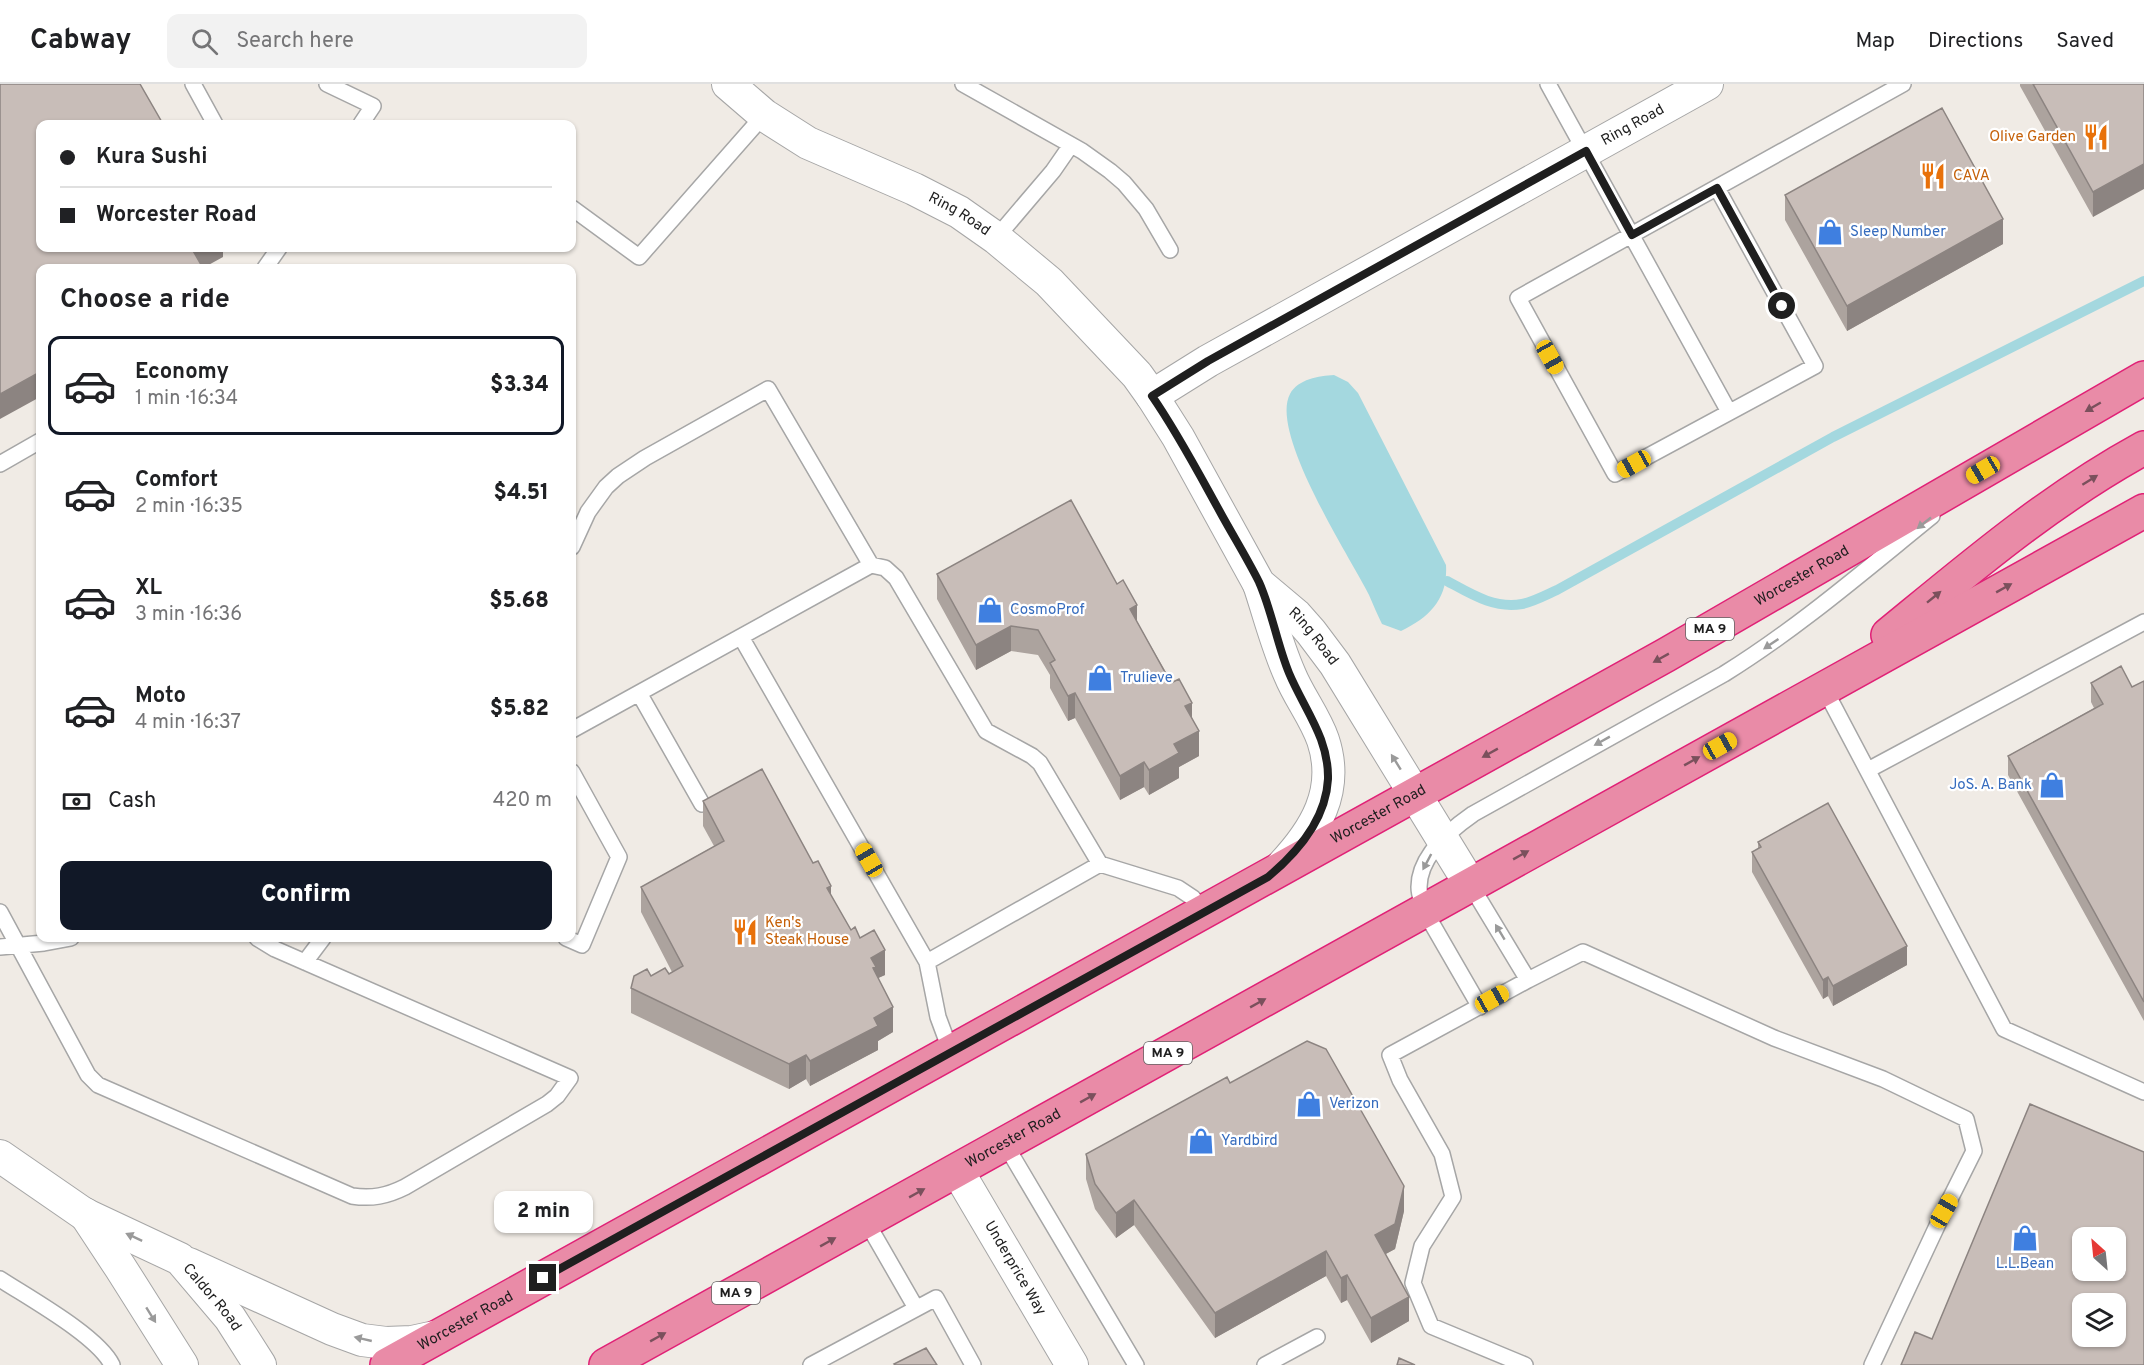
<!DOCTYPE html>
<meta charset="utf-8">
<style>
body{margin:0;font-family:Overpass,sans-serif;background:#f2f2f2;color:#202124;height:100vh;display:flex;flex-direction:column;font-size:22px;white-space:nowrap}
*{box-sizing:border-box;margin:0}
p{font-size:20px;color:#757577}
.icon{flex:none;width:33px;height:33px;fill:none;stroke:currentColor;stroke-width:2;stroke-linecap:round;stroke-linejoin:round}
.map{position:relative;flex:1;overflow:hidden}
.sheet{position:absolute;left:36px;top:180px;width:540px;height:678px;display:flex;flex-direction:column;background:#fff;border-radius:12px;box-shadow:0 2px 4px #0004}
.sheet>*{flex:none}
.hud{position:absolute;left:36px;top:36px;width:540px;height:132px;border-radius:12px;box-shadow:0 2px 4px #0004;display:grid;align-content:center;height:132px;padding:0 24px;background:#fff}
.needle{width:39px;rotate:333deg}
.tools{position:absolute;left:2072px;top:1143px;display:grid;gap:12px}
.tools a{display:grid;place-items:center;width:54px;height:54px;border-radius:12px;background:#fff;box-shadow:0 2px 4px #0004;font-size:30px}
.end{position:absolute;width:27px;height:27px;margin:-14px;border:8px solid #1f1f1f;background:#fff;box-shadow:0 0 0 3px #fff}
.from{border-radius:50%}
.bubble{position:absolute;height:42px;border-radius:12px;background:#fff;box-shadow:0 2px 4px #0004;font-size:20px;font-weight:800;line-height:42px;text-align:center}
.car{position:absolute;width:18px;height:36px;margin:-18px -9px;border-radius:8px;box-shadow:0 0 4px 2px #0007;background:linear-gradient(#f5c518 24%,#345 0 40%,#f5c518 0 76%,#345 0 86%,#f5c518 0)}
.hud b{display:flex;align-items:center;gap:21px;height:57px;font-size:22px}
.hud b+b{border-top:2px solid #e0e0e0}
.hud i{width:15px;height:15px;background:#202124}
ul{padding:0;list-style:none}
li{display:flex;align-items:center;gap:18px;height:99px;margin:0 12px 9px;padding:0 12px;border:3px solid transparent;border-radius:12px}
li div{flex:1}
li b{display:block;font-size:22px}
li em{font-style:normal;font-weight:800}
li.active{border-color:#111827}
li>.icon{width:54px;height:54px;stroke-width:1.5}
h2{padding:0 24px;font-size:27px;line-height:72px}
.pay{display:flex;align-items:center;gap:15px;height:66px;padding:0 24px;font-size:22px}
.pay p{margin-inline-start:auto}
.button{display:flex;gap:12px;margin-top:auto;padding:12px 24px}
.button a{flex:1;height:69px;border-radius:12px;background:#111827;color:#fff;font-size:24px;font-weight:800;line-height:69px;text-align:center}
header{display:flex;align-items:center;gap:36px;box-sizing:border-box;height:84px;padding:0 30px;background:#fff;border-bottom:2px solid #e0e0e0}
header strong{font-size:28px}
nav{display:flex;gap:33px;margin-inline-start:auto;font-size:21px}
.search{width:420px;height:54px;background:#f2f2f2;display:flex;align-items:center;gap:15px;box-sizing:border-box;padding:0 21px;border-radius:12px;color:#757577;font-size:22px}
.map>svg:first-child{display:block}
.water{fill:#a4d8df}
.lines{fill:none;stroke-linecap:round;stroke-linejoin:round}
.stream{stroke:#a4d8df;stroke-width:10}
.lane-casing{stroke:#a6a6a6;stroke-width:18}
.street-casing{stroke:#a6a6a6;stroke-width:34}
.highway-casing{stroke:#e02176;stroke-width:36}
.lane{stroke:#fff;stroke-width:15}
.street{stroke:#fff;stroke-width:32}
.highway{stroke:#e98ba7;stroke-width:33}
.wall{fill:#aca39e}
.shaded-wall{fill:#8c8481}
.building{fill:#c8bdb8;stroke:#8c8481;stroke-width:1.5;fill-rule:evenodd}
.oneway{fill:#7a505c}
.oneway2{fill:#9a9a9a}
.route{stroke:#1f1f1f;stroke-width:8}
.labels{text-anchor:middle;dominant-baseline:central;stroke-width:4.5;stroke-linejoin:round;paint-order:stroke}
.shield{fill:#fff;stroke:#626262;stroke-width:1.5}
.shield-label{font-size:14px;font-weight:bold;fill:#1f1f1f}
.street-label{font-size:15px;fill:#1f1f1f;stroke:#fff}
.food-label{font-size:15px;fill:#c56008;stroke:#fff;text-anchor:start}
.shop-label{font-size:15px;fill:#366cbe;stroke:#fff;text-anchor:start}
</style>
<header>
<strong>Cabway</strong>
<div class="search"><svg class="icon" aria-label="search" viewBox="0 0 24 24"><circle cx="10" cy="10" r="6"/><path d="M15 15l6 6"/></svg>Search here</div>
<nav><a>Map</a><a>Directions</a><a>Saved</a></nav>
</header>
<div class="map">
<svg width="2144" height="1281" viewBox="0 0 2144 1281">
<rect width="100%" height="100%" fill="#f0ebe5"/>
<path class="water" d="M 1334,291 L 1348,298 L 1358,309 L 1446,481 C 1448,515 1430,533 1401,547 L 1382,540 C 1377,530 1373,520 1369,511 C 1350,473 1269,349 1290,310 C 1298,295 1319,292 1334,291 Z"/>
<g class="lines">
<path class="stream" d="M 1447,497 C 1471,510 1494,525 1522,520 C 1533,518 1546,511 1557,506 L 1833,353 L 2144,197"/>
<g class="lane-casing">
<path id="lane" d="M 193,0 L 215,40
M 327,0 L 373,22 L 361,40
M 963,0 L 1082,67 L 1110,87 L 1124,99 L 1146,125 L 1170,166
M 1548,0 L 1729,328
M 1717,104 L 1815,282 L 1615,390 L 1518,214 L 1903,0
M 572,124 L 639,173 L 764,31
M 996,154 L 1053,87 L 1071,61
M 265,184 L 279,164
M 0,380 L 40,357
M 572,463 L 588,428 L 606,403 L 618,392 L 645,374 L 768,305 L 871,481
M 741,553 L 927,878 L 938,933 L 951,968
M 1824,604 L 2004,945 L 2144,1008
M 639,609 L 702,720
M 572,646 L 871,481 L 885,484 L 896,494 L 986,647 L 1032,672 L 1040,679 L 1100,780 L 1178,804 L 1193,814 L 1204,829
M 1868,686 L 2144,538
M 1470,800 L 1528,896
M 0,828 L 88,991 L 98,1001 L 352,1112 C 372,1115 387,1112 405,1103 L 547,1020 L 557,1012 L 570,994 L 275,865 L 257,854
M 566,854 L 582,861 L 619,773 L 572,688
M 0,863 L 44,859 L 71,854
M 305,878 L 323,854
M 927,878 L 1100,780
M 1480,923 L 1424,826 C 1422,818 1419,811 1419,803 C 1419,772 1450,746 1473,730 L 1724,590 C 1798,544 1864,487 1932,432
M 1005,1060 L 1136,1281
M 866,1137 L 916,1224
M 0,1195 C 29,1214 98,1252 112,1281
M 811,1281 L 936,1214 L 973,1281
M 1265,1281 L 1317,1253
M 1525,1281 L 1431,1242 L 1413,1199 L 1422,1162 L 1453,1113 L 1442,1070 L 1400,996 L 1390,971 L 1528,896 L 1583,868 L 1774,954 L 1883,995 L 1966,1035 L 1974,1067 L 1944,1127 L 1872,1281"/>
</g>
<g class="street-casing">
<g id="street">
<path id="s1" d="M 728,0 L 764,31 L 808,59 L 914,105 L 959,128 L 996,154 L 1049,198 L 1137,291 L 1152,312 L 1178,353 L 1259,500 L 1296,531 L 1311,548 L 1335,580 L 1470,800"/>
<path id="s2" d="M 1152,312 L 1208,277 L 1707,0"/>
<path d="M 1259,500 C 1269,530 1277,562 1290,591 C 1299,613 1315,633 1323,656 C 1340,707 1315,747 1281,783"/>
<path id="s3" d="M 0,1072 L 84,1130 L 180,1175 L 230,1234 L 260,1281"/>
<path id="s4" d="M 957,1086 L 1072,1281"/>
<path d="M 85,1130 L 120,1183 L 182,1281"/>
<path d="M 189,1180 L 332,1245 L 362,1256 L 386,1259 L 412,1258 L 435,1253"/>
</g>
</g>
<g class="highway-casing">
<g id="highway">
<path d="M 1888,551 C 1971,483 2049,416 2144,364"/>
<path id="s5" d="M 387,1281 L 1666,571 L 2144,294"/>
<path id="s6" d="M 606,1281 L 2144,427"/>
</g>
</g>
<use href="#lane" class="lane"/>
<use href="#street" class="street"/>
<use href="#highway" class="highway"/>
</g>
<path class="wall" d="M 2020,0 L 2144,0 L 2093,133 L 2020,2 Z
M 1785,111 L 2003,160 L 1847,247 L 1785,136 Z
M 937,490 L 1137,538 L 1192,633 L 1199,672 L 1179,683 L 1179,694 L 1149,711 L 1144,703 L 1120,716 L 1075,634 L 1068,637 L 1050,604 L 1050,591 L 1038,571 L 1011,567 L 976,586 L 937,515 Z
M 2144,597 L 2144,937 L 2008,691 L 2008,672 L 2094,624 L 2091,618 L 2091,599 L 2132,603 Z
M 703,717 L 831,811 L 851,846 L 860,854 L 885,891 L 878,894 L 893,948 L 878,957 L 878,966 L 810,1002 L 806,995 L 789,1005 L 631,929 L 631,904 L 651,892 L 669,890 L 672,888 L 641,828 L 641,803 L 714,762 L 703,742 Z
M 1758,758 L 1907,881 L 1833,922 L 1828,912 L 1823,915 L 1752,788 L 1752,768 L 1758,765 Z
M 1230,999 L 1404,1127 L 1395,1165 L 1385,1170 L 1409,1237 L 1371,1259 L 1347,1216 L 1341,1219 L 1326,1192 L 1215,1254 L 1134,1141 L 1116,1154 L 1095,1125 L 1086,1095 L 1086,1070 Z"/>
<path class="shaded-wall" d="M 2144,80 L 2144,105 L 2093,133 L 2093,108 Z
M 2003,135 L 2003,160 L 1847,247 L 1847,222 Z
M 196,164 L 223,164 L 223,173 L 203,184 L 192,184 L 192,165 Z
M 40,288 L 40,313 L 0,335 L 0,310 Z
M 1137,521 L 1137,545 L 1130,525 Z
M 1011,542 L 1011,567 L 976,586 L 976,561 Z
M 1075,609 L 1075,634 L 1068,637 L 1068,612 Z
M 1192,619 L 1192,644 L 1185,622 Z
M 1199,647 L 1199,672 L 1179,683 L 1179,694 L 1149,711 L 1149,686 L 1174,660 Z
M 1144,678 L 1144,703 L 1120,716 L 1120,692 Z
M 831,802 L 831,827 L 827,804 Z
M 1907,862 L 1907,881 L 1833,922 L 1833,902 Z
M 885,866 L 885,891 L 876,895 L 876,908 L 871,874 Z
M 1828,893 L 1828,912 L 1823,915 L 1823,896 Z
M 893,923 L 893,948 L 878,957 L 878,966 L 810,1002 L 810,977 L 874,934 Z
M 806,971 L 806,995 L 789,1005 L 789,980 Z
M 1404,1102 L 1404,1127 L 1395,1165 L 1375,1176 L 1375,1151 Z
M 1134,1116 L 1134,1141 L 1116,1154 L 1116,1129 Z
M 1326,1167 L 1326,1192 L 1215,1254 L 1215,1229 Z
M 1347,1191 L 1347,1216 L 1341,1219 L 1341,1194 Z
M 1409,1213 L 1409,1237 L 1371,1259 L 1371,1234 Z"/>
<path class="building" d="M 0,0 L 140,0 L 163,40 L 40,40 L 40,164 L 196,164 L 192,165 L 203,184 L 40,184 L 40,288 L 0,310 Z
M 2033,0 L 2144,0 L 2144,80 L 2093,108 Z
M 1942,24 L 2003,135 L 1847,222 L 1785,111 Z
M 1071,416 L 1117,500 L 1123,496 L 1137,521 L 1130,525 L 1171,599 L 1179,595 L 1192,619 L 1185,622 L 1199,647 L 1174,660 L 1179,669 L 1149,686 L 1144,678 L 1120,692 L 1075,609 L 1068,612 L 1050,579 L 1055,576 L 1038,546 L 1011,542 L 976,561 L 937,490 Z
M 2121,582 L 2132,603 L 2144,597 L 2144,918 L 2008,672 L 2103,620 L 2091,599 Z
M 762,685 L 813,779 L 818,777 L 831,802 L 827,804 L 851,846 L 855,843 L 860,854 L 874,846 L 885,866 L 871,874 L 876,883 L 873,884 L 893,923 L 874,934 L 878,942 L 810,977 L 806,971 L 789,980 L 631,904 L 634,892 L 647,885 L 651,892 L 665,884 L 669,890 L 683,882 L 641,803 L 724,757 L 703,717 Z
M 1828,719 L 1907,862 L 1833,902 L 1828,893 L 1823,896 L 1752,768 L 1761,763 L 1758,758 Z
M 1307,957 L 1326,965 L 1404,1102 L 1395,1140 L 1375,1151 L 1409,1213 L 1371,1234 L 1347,1191 L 1341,1194 L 1326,1167 L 1215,1229 L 1134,1116 L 1116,1129 L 1095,1100 L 1086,1070 L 1227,993 L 1230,999 Z
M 2030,1020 L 2144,1068 L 2144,1281 L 1901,1281 L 1915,1248 L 1932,1255 ZM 2082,1154 L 2115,1154 L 2115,1186 L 2082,1186 ZM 2082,1220 L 2115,1220 L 2115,1252 L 2082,1252 Z
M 926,1264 L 937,1281 L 895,1281 L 894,1280 Z
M 1399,1274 L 1415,1281 L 1397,1281 Z"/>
<defs><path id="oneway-solid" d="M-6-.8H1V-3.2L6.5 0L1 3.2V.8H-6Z" transform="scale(1.5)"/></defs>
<g class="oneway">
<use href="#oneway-solid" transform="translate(2093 323) rotate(150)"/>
<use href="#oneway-solid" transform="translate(2090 396) rotate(-32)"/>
<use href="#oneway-solid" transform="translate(2004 504) rotate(-29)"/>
<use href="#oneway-solid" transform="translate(1934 513) rotate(-39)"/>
<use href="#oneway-solid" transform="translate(1661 574) rotate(151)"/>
<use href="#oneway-solid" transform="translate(1490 669) rotate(151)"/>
<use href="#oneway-solid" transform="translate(1692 677) rotate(-29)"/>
<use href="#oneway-solid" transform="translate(1521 771) rotate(-29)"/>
<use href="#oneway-solid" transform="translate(1258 919) rotate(-29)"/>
<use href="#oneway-solid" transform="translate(1088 1014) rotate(-29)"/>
<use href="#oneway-solid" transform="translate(917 1109) rotate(-29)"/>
<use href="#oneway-solid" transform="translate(828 1158) rotate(-29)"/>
<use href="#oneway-solid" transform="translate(658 1253) rotate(-29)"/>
</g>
<g class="oneway2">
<use href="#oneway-solid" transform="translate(1924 439) rotate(141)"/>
<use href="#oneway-solid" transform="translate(1771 560) rotate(146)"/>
<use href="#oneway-solid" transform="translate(1602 657) rotate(151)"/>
<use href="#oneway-solid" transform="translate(1396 678) rotate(-122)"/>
<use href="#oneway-solid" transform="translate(1427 778) rotate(118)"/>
<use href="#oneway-solid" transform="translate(1500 848) rotate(-121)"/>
<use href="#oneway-solid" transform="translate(134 1153) rotate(-155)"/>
<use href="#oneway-solid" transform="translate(151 1231) rotate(58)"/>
<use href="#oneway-solid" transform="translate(363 1255) rotate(-167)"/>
</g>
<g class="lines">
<path class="route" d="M 543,1194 L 1268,793 C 1298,768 1326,736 1328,695 C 1329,654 1304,625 1289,589 C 1277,560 1272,527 1259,498 C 1247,474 1232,450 1219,426 C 1198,388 1177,348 1152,312 L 1208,277 L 1586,67 L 1632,151 L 1717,104 L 1782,222"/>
</g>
<defs>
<g id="restaurant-bare" transform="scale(2.07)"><path d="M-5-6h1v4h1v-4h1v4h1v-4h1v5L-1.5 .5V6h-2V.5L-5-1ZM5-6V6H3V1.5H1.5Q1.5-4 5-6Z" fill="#e8710a" stroke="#fff" stroke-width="2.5" paint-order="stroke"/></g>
<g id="shop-bare" transform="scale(2.07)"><path d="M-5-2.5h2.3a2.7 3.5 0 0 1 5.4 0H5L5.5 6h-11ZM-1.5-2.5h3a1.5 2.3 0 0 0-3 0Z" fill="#3f7fe0" stroke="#fff" stroke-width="2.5" paint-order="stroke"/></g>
</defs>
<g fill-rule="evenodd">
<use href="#restaurant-bare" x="2096" y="53"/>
<use href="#restaurant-bare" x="1933" y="92"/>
<use href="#shop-bare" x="1830" y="148"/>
<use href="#shop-bare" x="990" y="526"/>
<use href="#shop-bare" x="1100" y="594"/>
<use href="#shop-bare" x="2052" y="701"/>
<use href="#restaurant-bare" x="745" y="848"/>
<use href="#shop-bare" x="1309" y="1020"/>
<use href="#shop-bare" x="1201" y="1057"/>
<use href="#shop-bare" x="2025" y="1154"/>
</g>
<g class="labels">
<g class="shield">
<rect x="1686" y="534" width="48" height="22" rx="4.5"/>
<rect x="1144" y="958" width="48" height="22" rx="4.5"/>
<rect x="712" y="1198" width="48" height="22" rx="4.5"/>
</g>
<g class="shield-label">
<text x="1710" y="545">MA 9</text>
<text x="1168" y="969">MA 9</text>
<text x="736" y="1209">MA 9</text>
</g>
<g class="street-label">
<text stroke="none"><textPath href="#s2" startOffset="552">Ring Road</textPath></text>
<text stroke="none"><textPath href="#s1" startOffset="267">Ring Road</textPath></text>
<text stroke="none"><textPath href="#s5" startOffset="1620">Worcester Road</textPath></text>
<text stroke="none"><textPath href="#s1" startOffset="826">Ring Road</textPath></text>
<text stroke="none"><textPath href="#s5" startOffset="1134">Worcester Road</textPath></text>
<text stroke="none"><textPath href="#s6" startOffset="466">Worcester Road</textPath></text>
<text stroke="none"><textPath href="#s4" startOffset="114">Underprice Way</textPath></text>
<text stroke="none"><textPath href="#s3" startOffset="258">Caldor Road</textPath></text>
<text stroke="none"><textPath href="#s5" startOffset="90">Worcester Road</textPath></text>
</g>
<g class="food-label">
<text x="2076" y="53" text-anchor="end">Olive Garden</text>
<text x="1953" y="92">CAVA</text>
<text x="765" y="839">Ken's<tspan x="765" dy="17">Steak House</tspan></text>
</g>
<g class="shop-label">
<text x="1850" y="148">Sleep Number</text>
<text x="1010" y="526">CosmoProf</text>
<text x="1120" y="594">Trulieve</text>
<text x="2032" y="701" text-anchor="end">JoS. A. Bank</text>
<text x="1329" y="1020">Verizon</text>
<text x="1221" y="1057">Yardbird</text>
<text x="2025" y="1180" text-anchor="middle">L.L.Bean</text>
</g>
</g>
</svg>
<div class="tools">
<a><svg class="needle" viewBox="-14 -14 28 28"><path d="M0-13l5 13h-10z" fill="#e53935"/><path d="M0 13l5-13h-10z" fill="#757577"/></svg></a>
<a><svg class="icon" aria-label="layers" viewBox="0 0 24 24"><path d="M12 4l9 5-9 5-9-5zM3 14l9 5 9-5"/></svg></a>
</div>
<i class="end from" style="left:1782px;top:222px"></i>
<i class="end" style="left:543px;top:1194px"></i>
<div class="bubble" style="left:494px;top:1107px;width:99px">2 min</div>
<i class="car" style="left:1550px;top:273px;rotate:151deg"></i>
<i class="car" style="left:1634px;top:380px;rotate:241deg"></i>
<i class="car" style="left:1983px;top:386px;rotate:240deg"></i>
<i class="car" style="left:1720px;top:662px;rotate:61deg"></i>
<i class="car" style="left:869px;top:776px;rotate:330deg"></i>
<i class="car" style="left:1492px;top:915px;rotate:61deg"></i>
<i class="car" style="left:1944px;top:1127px;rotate:30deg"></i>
<div class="hud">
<b><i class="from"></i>Kura Sushi</b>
<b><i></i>Worcester Road</b>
</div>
<section class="sheet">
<h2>Choose a ride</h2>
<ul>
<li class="active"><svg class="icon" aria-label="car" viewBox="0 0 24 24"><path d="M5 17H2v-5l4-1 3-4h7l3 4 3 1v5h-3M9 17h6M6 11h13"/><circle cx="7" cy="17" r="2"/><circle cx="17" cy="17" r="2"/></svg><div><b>Economy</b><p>1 min · 16:34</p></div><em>$3.34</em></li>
<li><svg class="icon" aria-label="car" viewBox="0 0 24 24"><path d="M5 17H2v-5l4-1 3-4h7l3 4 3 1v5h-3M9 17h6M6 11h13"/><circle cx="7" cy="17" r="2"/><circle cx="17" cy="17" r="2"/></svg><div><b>Comfort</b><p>2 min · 16:35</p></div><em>$4.51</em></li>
<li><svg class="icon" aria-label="car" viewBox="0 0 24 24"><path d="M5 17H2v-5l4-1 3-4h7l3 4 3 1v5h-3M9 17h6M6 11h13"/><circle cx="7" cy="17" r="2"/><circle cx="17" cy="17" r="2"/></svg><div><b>XL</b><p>3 min · 16:36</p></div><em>$5.68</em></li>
<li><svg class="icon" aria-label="car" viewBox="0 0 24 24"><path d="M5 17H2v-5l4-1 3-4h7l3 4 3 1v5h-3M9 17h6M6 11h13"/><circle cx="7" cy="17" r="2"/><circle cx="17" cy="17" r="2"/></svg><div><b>Moto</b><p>4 min · 16:37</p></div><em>$5.82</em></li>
</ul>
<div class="pay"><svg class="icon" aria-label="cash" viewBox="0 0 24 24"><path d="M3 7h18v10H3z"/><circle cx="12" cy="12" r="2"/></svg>Cash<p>420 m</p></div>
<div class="button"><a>Confirm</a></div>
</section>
</div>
